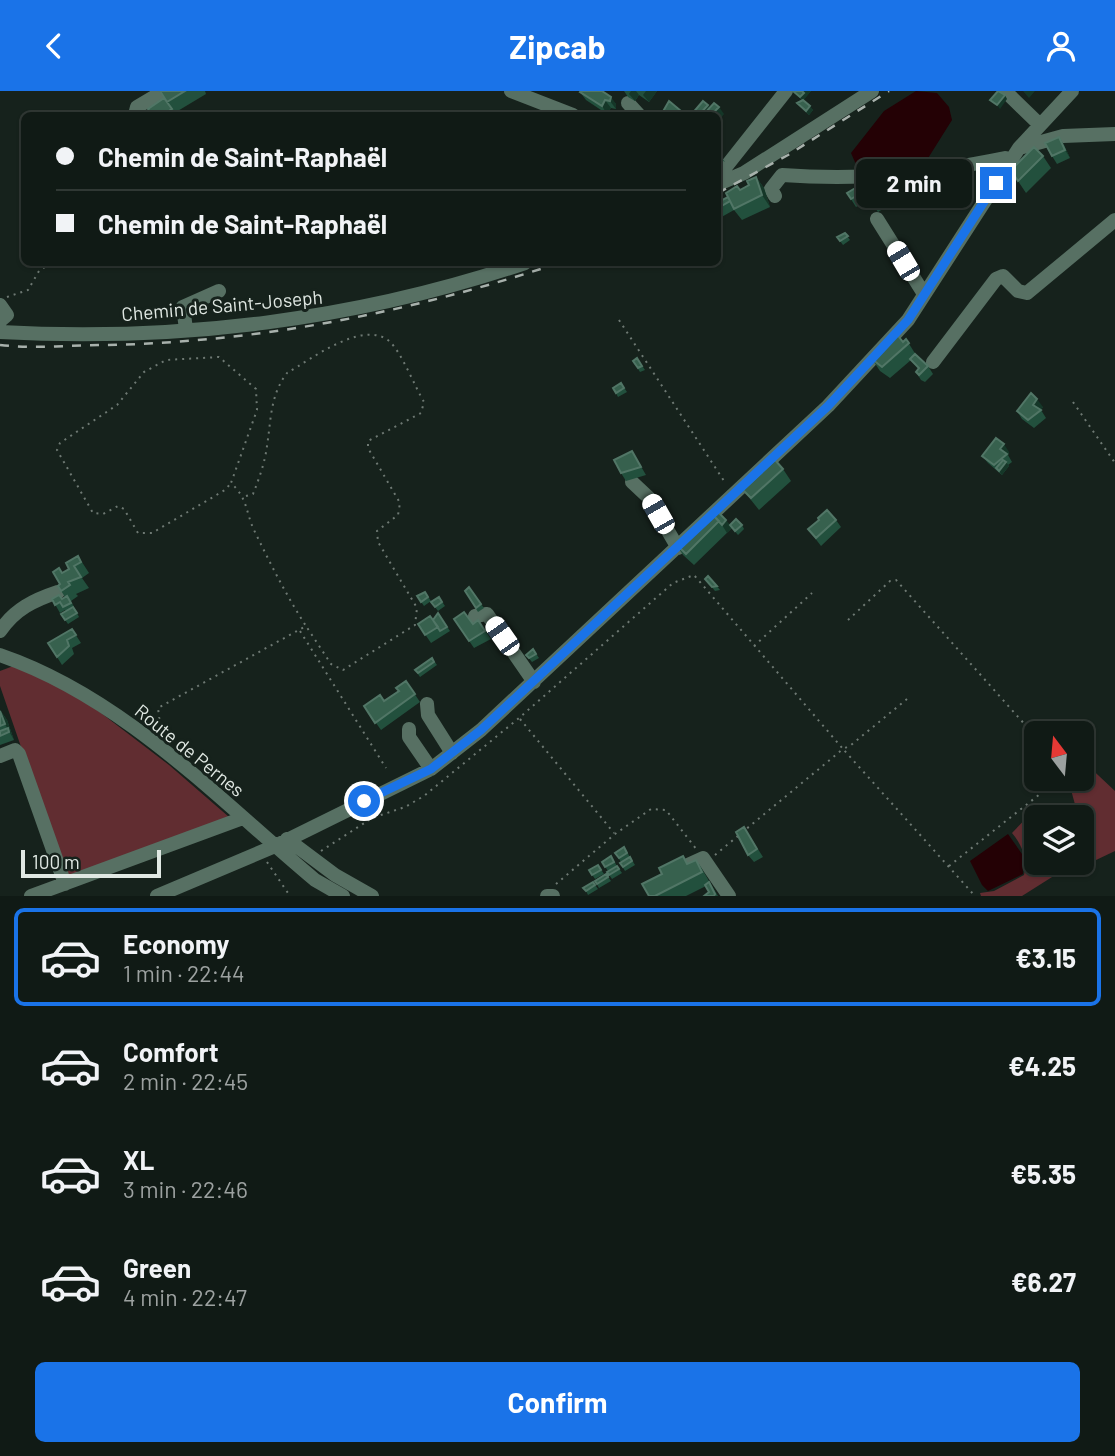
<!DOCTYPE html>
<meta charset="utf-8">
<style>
body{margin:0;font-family:Barlow,sans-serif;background:#1e2722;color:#f1f3f6;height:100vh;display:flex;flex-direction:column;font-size:26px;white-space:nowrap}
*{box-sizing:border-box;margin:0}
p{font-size:23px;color:#9ca1a0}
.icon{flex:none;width:38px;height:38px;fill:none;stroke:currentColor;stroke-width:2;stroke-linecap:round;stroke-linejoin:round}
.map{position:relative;height:805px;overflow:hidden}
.side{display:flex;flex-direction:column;background:#101a15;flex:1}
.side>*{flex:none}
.hud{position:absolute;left:21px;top:21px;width:700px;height:154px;border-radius:10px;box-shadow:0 2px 5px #0004,0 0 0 2px #303834;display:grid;align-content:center;height:154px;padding:0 35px;background:#101a15}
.needle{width:46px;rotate:344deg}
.controls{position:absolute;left:1024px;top:630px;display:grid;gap:14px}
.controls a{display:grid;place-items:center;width:70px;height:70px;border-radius:10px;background:#101a15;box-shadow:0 2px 5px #0004,0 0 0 2px #303834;font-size:35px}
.scale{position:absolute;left:21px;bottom:18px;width:140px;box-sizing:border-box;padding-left:7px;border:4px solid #e0e8e3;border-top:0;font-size:19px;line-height:24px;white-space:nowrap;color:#e0e8e3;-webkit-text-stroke:5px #16221c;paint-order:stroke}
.end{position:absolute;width:32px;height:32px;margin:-16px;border:9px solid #1a73e8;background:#fff;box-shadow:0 0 0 4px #fff}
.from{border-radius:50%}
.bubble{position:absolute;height:49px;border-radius:10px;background:#101a15;box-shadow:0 2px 5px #0004,0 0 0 2px #303834;font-size:23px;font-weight:700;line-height:49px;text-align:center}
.car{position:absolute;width:21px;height:42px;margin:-21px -10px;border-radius:9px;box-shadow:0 0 5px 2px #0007;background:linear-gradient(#fff 24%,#345 0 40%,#fff 0 76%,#345 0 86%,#fff 0)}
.hud b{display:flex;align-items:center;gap:24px;height:66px;font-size:26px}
.hud b+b{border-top:2px solid #303834}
.hud i{width:18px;height:18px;background:#f1f3f6}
ul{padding:12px 0 0;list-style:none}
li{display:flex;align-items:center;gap:21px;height:98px;margin:0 14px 10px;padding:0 21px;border:4px solid transparent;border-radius:10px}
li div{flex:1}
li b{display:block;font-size:26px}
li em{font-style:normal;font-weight:700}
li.on{border-color:#1a73e8}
li>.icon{width:63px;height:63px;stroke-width:1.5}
.button{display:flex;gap:14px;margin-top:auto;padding:14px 35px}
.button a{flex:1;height:80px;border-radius:10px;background:#1a73e8;color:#fff;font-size:28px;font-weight:700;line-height:80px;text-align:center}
header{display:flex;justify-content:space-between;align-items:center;height:91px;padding:0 35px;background:#1a73e8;color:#fff;font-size:32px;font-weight:700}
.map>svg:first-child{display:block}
.green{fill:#612d31}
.water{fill:#240105}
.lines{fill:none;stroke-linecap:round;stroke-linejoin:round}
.path{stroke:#6e7973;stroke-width:2;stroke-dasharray:2 5;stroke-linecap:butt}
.minor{stroke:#577063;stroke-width:14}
.rail{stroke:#a8b1ac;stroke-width:2.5;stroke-dasharray:9 9;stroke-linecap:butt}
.wall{fill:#22503d}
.shaded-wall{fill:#153728}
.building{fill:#37614e;stroke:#517666;stroke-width:2}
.route{stroke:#1a73e8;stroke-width:9}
.labels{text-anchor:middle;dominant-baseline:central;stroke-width:6;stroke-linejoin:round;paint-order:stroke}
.street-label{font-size:19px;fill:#e0e8e3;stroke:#16221c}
</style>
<header><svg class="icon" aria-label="back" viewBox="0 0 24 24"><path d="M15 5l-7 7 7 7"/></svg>Zipcab<svg class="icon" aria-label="person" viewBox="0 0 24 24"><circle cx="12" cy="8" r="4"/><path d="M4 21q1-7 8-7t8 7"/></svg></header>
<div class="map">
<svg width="1115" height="805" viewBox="0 0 1115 805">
<rect width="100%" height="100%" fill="#16221c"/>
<path class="green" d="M 16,574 L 84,609 L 169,674 L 229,726 L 66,786 L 0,595 L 0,580 Z
M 1082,669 L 1115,700 L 1115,760 L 1075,779 L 1060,781 L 1022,805 L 981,805 L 980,802 L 994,800 L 1024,784 C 1028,768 1022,754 1012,742 L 1034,719 L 1040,726 L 1036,726 L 1036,772 L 1082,772 L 1082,759 L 1094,752 L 1076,717 L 1068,688 L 1082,688 Z"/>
<path class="water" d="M 916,0 L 937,2 L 949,16 L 952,29 L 920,80 L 864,81 L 858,78 L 851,62 L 884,20 Z
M 1008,743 L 1022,763 L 1023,783 L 988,800 L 982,794 L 970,770 Z"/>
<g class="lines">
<path class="path" d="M 7,206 L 28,199 L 39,180 L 51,172
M 619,229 L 726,393
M 1073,311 L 1115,372
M 246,405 L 253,403 C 259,388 265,371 267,355 C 271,330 270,304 287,282 C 310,269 363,228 389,250 C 401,260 415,296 424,311 L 421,322 L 368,350 L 368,357 L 400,412 L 398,424 L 377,440 L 378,451 L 417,517 L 415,534 L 343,579 L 331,573 L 306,535
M 848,529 L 890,490 L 896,489 L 1036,646
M 300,540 L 386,677
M 754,555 L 812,502
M 907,608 L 851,654 L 843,658 L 975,805
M 520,628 L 614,742
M 161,642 L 158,617 L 306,535 C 286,504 270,472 254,439 C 245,419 248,408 231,392 L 257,319 L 256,298 L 219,266 L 166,269 L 144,281 L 117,314 L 60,352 L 57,359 L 93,422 L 103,423 L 118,415 L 124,418 L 138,442 L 152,442 L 225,399 L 231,392
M 321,760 L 372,727 L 405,716 L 424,705 L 519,627 L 673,492 L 694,484 L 843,658 L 745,739
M 715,764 L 738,745
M 267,771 L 290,805
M 949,775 L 1059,688
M 556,793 L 615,743 L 651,718 L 666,719 L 697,759"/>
<path class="minor" d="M 511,0 L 573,24
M 1005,0 L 1040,34
M 628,12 L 639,24
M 135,24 L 137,16 L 164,0
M 1023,56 L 1063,45 L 1115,43
M 725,77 L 786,0
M 718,93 L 744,82 L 872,0
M 775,105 L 771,98 L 782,84 C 862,90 926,83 1005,67 L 1011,69
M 877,128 L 924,203
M 0,214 L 7,224 L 0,230
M 186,238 L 183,216 L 219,200
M 0,241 C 177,251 357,229 525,172
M 933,271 L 996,188 L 1003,185 L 1018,200 L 1027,202 L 1115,129
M 632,391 L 648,406 L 678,457
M 475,525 L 487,523 L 534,591
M 0,540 C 15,518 34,509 58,501
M 0,564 C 123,606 217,707 315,789 L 343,805
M 427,613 L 428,624 L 452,662
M 409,638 L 409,646 L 431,678
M 0,665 L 15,659 L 19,663 L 65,793
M 287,748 L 335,784 L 372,805
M 681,777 L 703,767 L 729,805
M 31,805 L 243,727
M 157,805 L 275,755 L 431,678 L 481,639 L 828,315 L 908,229 L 1019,57 L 1072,0
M 547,805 L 553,805"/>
<path class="rail" d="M 718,102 L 788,64 L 889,0
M 0,254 C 35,258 71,254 106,254 C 262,251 411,221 559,172"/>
</g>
<path class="wall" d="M 160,0 L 205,0 L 206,3 L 171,24 L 152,24 L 164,7 Z
M 602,0 L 616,13 L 616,18 L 611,17 L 607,23 L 586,9 L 580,1 Z
M 624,0 L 657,0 L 649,11 L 639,4 L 635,10 L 628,6 Z
M 792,0 L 811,0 L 803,9 L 813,19 L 809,24 L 797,12 L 802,9 Z
M 718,51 L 722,57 L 718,62 L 725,71 L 718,67 Z
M 1064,54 L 1070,67 L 1057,73 L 1052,65 Z
M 1043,65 L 1051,77 L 1026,102 L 1018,90 Z
M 964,76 L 969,83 L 974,96 L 951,104 L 945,96 Z
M 756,86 L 764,97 L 770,116 L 742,129 L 734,119 L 718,128 L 718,111 L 749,94 Z
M 930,93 L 932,99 L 924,102 L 921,98 Z
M 888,96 L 897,109 L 878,121 L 869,108 L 856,116 L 847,102 L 882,99 Z
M 845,142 L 850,149 L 843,154 L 837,146 Z
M 906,248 L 916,264 L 928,275 L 933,283 L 925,291 L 921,289 L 916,281 L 918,278 L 911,269 L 890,287 L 880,280 L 872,268 L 878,263 Z
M 637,267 L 645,279 L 640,281 L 633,270 Z
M 621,292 L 627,301 L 618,306 L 613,297 Z
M 1043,316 L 1041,319 L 1046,327 L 1034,337 L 1022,328 L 1017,320 Z
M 632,360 L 646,384 L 626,390 L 621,382 Z
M 1009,361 L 1008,364 L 1012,371 L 1008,374 L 1009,375 L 1002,384 L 988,372 L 982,365 Z
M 783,378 L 791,390 L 759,419 L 743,399 Z
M 713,424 L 730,434 L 742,434 L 744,438 L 738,444 L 732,437 L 694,474 L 683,464 L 675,452 Z
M 836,429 L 841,436 L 821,455 L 808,438 Z
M 78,465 L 89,482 L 82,487 L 89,497 L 76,503 L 78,505 L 71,510 L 79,526 L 68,533 L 61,523 L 66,520 L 65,519 L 60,522 L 52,508 L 62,508 L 65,506 L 58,495 L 60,493 L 63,481 L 69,478 Z
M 705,488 L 717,495 L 720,499 L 715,500 Z
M 469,496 L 484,517 L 478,521 L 465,500 Z
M 425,501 L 431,510 L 424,515 L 417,505 Z
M 439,506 L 445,515 L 438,520 L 431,511 Z
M 438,522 L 450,540 L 431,552 L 418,533 L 433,529 Z
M 454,528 L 473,533 L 478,529 L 491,548 L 474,557 Z
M 72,538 L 81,552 L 72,557 L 74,563 L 62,574 L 57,566 Z
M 533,558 L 539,567 L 532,571 L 526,564 Z
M 432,567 L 437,574 L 420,586 L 415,579 Z
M 406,590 L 420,611 L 381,639 L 364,615 L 384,610 L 399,600 Z
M 0,619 L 7,629 L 14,649 L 0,654 Z
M 744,736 L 763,766 L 754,771 L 748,764 Z
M 624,756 L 630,766 L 621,771 L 615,762 Z
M 611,765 L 617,775 L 608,780 L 602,771 Z
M 630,766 L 635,774 L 625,780 L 620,772 Z
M 688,773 L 699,773 L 718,805 L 704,805 L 709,801 L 706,795 L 686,805 L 649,805 Z
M 598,774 L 604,783 L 595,788 L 589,779 Z
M 617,775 L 622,782 L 612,788 L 607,781 Z
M 606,783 L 611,790 L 599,797 L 595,790 Z
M 593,791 L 598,798 L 588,804 L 586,800 Z"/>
<path class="shaded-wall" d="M 631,0 L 636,0 L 639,4 L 635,10 L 629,3 Z
M 646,0 L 657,0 L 649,11 L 643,4 Z
M 803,0 L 811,0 L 803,10 L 800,6 L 804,2 Z
M 1023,0 L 1035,0 L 1029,7 Z
M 1005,4 L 1007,8 L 1000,18 L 997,14 Z
M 611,6 L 616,13 L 616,18 L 610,10 Z
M 605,9 L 611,17 L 607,23 L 602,15 Z
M 708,14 L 713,21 L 711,24 L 699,24 Z
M 810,15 L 813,19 L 809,24 L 806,20 Z
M 719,16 L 724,23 L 718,31 L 718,24 L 711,24 Z
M 1059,46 L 1064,54 L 1070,67 L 1065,59 Z
M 718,51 L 722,57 L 718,62 Z
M 964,76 L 969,83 L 974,96 L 968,89 Z
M 756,86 L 764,97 L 770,116 L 762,104 Z
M 1037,308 L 1043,316 L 1041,319 L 1033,314 Z
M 1004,353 L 1009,361 L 1008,364 L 1000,358 Z
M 1006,371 L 1009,375 L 1002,384 L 999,380 Z
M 726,429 L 732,436 L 727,442 L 722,434 Z
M 0,619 L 7,629 L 14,649 L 5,633 Z"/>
<path class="building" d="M 160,0 L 185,0 L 167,11 Z
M 581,0 L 602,0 L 611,6 L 610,10 L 605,9 L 602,15 L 580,1 Z
M 793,0 L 802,0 L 804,2 L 800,6 Z
M 998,0 L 1005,4 L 997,14 L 990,9 Z
M 164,7 L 172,18 L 162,24 L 152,24 L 148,18 Z
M 803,9 L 810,15 L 806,20 L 797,12 Z
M 669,10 L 681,20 L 677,24 L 661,24 Z
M 703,10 L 708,14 L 699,24 L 691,24 Z
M 714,12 L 719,16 L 711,24 L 703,24 Z
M 1059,46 L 1065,59 L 1052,65 L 1045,52 Z
M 1034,56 L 1043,65 L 1018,90 L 1011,79 Z
M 964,76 L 968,89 L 945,96 L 941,81 Z
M 756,86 L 762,104 L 734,118 L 726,102 L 737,95 L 740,99 L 749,94 L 747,90 Z
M 874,86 L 882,99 L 888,96 L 892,102 L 873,113 L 865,100 L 851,108 L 847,102 Z
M 927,89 L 929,95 L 921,98 L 919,92 Z
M 728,106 L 730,110 L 718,117 L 718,111 Z
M 845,142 L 848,145 L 840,150 L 837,146 Z
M 895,241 L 903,251 L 906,248 L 909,252 L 882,276 L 872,268 L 889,253 L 885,249 Z
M 887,252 L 888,254 L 879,262 L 877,260 Z
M 915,263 L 928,275 L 919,284 L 916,281 L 919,277 L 910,268 Z
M 637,267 L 642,275 L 638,277 L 633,270 Z
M 621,292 L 624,297 L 616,302 L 613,297 Z
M 1031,302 L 1037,308 L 1033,314 L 1041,319 L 1028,329 L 1017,320 Z
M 996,347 L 1004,353 L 1000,358 L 1007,363 L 994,374 L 982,365 Z
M 632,360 L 641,376 L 621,382 L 614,369 Z
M 775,369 L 783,378 L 751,407 L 743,399 Z
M 1003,369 L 1006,371 L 999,380 L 996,377 Z
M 827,419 L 836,429 L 816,447 L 808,438 L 819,429 L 818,427 Z
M 717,420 L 726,429 L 722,434 L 713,424 Z
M 710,421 L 719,430 L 686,463 L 675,452 Z
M 736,428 L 742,434 L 735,440 L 730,434 Z
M 78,465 L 81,471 L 74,475 L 81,486 L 68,491 L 70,494 L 61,500 L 58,495 L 60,493 L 53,481 L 59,477 L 62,482 L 69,478 L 66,472 Z
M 708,485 L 717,495 L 712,496 L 705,488 Z
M 469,496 L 481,513 L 476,517 L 465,500 Z
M 425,501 L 428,506 L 421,511 L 417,505 Z
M 59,504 L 62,508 L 67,505 L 71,512 L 63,516 L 60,511 L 55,514 L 52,508 Z
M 439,506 L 442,511 L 435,516 L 431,511 Z
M 73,516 L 77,522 L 65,529 L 61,523 Z
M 464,521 L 473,533 L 478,529 L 485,540 L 469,550 L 454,528 Z
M 438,522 L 447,536 L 440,540 L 433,529 Z
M 430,525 L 438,536 L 425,544 L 418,533 Z
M 72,538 L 76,544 L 67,549 L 69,555 L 57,566 L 48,552 Z
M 533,558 L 536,563 L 529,567 L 526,564 Z
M 432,567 L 434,571 L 418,582 L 415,579 Z
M 406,590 L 415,603 L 375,632 L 364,615 L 380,604 L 384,610 L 399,600 L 396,597 Z
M 0,620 L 5,633 L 0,635 Z
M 8,637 L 9,641 L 0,645 L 0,640 Z
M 744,736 L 757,758 L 748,764 L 736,741 Z
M 624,756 L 627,762 L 619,767 L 615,762 Z
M 611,765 L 614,771 L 605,776 L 602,771 Z
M 683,765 L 687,773 L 696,769 L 702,781 L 655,805 L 649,805 L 642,793 L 662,783 L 659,777 Z
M 630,766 L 632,770 L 623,776 L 620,772 Z
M 598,774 L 601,779 L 592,784 L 589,779 Z
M 617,775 L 619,778 L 609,784 L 607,781 Z
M 606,783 L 608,786 L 597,793 L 595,790 Z
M 593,791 L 595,794 L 586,800 L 583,797 Z
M 709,791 L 715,803 L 714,805 L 704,805 L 709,801 L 705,794 Z"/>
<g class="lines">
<path class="route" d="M 364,710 L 431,678 L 481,639 L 828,315 L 908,229 L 996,92"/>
</g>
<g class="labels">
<g class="street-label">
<text transform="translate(222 214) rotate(-5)">Chemin de Saint-Joseph</text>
<text transform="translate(190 659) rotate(39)">Route de Pernes</text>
</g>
</g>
</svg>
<div class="controls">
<a><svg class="needle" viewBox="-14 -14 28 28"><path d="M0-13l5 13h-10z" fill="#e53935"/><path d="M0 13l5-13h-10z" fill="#9ca1a0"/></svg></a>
<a><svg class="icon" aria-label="layers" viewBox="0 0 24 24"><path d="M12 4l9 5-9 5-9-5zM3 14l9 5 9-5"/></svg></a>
</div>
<div class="scale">100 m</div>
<i class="end from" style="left:364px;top:710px"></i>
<i class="end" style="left:996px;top:92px"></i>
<div class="bubble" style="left:856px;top:68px;width:116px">2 min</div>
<i class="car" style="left:903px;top:170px;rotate:329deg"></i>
<i class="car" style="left:658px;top:423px;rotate:330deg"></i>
<i class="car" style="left:502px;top:545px;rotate:325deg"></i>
<div class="hud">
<b><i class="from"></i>Chemin de Saint-Raphaël</b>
<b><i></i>Chemin de Saint-Raphaël</b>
</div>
</div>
<section class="side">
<ul>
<li class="on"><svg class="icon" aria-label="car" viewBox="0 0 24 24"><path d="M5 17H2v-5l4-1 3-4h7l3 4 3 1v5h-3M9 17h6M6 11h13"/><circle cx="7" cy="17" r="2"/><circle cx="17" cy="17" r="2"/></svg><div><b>Economy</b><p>1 min · 22:44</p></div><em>€3.15</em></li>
<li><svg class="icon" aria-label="car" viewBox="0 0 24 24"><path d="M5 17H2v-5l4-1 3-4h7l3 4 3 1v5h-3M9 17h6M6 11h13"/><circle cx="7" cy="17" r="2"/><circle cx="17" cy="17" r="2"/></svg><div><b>Comfort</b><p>2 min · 22:45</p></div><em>€4.25</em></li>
<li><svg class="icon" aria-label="car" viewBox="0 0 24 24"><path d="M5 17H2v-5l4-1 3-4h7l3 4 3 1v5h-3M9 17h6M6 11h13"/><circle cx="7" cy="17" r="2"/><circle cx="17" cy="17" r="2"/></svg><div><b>XL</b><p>3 min · 22:46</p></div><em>€5.35</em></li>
<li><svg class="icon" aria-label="car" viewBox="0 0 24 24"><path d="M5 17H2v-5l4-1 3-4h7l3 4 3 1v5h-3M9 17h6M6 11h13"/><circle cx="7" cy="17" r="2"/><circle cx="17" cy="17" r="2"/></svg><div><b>Green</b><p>4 min · 22:47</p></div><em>€6.27</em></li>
</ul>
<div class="button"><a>Confirm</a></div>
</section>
